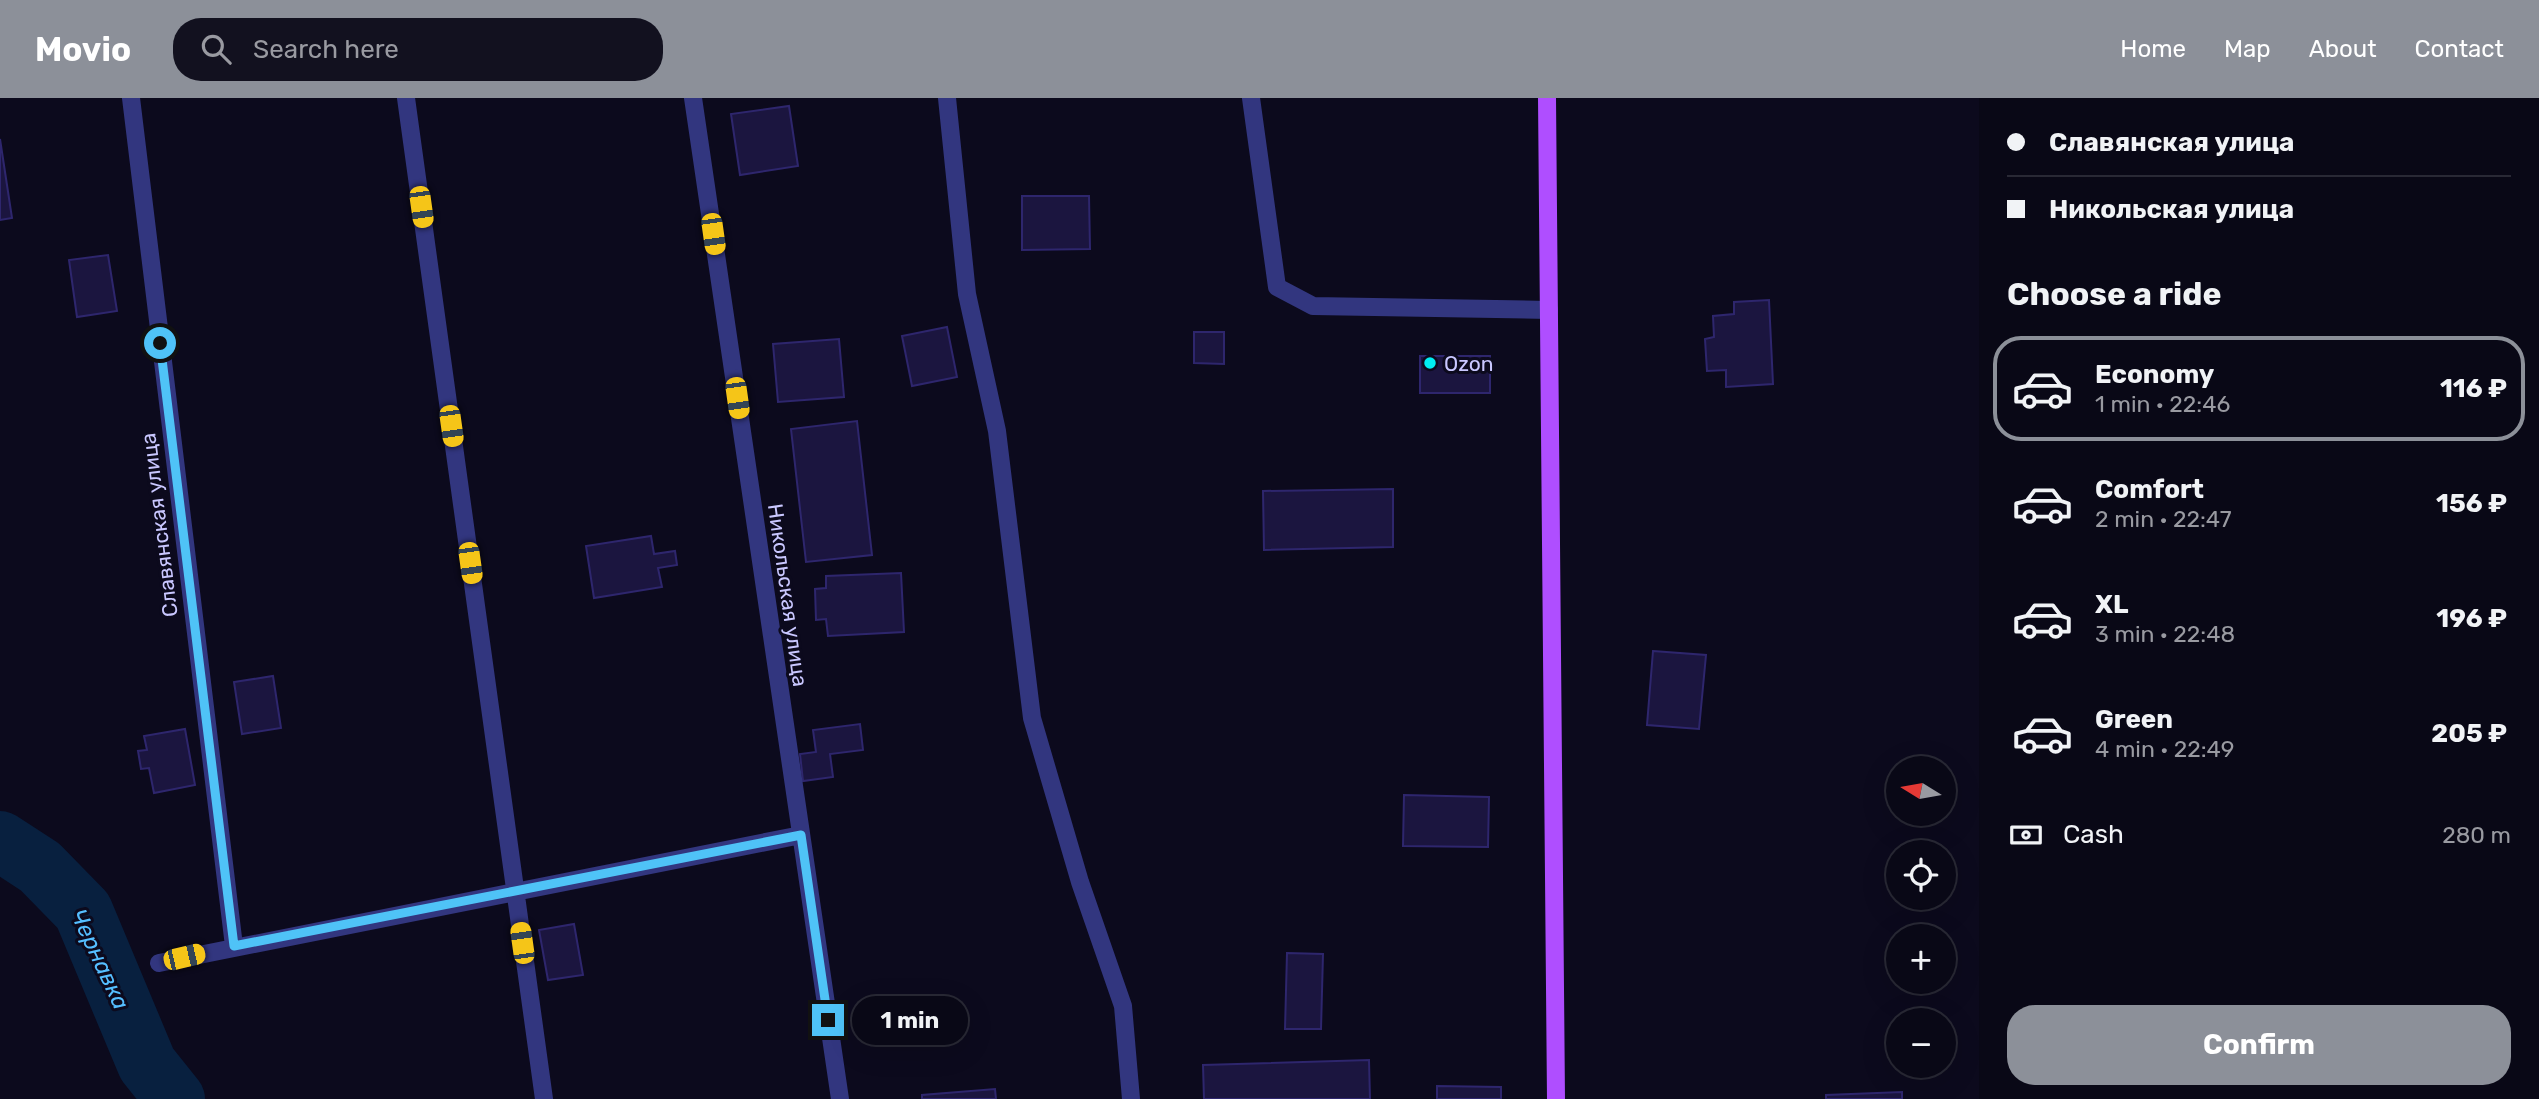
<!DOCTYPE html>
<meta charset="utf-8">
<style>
body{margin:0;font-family:Rubik,sans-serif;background:#12111f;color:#f1f3f6;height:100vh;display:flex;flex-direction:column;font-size:26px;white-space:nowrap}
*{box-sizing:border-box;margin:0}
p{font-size:23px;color:#999aa1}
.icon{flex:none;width:38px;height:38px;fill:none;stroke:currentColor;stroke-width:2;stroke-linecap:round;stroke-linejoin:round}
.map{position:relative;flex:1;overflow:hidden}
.sheet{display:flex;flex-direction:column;background:#090816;width:560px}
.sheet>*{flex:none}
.banner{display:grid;align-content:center;height:154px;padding:0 28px;background:#090816}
.needle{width:46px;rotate:281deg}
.buttons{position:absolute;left:1886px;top:658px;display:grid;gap:14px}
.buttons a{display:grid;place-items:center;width:70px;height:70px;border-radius:50%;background:#090816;box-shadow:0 7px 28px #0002,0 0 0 2px #292935;font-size:35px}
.end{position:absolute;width:32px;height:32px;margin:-16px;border:9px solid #4fc3f7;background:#111;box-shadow:0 0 0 4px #111}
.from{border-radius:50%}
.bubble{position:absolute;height:49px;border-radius:24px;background:#090816;box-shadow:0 7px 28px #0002,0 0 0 2px #292935;font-size:23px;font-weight:700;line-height:49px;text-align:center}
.car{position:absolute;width:21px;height:42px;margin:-21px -10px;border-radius:9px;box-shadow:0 0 5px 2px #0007;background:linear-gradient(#f5c518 24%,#345 0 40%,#f5c518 0 76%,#345 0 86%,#f5c518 0)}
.banner b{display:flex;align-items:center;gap:24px;height:66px;font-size:26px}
.banner b+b{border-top:2px solid #292935}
.banner i{width:18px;height:18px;background:#f1f3f6}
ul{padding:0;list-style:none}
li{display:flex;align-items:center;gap:21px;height:105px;margin:0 14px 10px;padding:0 14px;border:4px solid transparent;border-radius:28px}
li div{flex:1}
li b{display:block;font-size:26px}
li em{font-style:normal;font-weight:700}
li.selected{border-color:#8c9099}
li>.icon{width:63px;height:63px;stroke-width:1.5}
h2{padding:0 28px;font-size:32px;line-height:84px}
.pay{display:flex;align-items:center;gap:18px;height:77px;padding:0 28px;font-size:26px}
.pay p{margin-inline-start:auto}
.action{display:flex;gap:14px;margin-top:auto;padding:14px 28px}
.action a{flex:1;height:80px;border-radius:28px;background:#8c9099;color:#fff;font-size:28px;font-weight:700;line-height:80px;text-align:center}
header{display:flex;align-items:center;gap:42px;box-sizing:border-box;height:98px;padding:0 35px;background:#8c9099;color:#fff}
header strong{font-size:33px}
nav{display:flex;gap:38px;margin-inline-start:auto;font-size:24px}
.search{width:490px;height:63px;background:#12111f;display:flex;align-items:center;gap:18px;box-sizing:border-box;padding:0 24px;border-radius:28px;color:#999aa1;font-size:26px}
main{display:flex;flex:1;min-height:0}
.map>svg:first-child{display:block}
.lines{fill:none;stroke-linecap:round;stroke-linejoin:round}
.river{stroke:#08203f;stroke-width:60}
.building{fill:#1b153f;stroke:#2e266d;stroke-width:2}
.minor{stroke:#32367f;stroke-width:18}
.major{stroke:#af4eff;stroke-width:18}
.route{stroke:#4fc3f7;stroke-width:9}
.poi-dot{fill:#00edf2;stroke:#0c0a1d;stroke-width:2.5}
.labels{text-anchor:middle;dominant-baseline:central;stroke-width:6;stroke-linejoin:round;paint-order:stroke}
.poi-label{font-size:21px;fill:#c9c7ff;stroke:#0c0a1d;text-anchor:start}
.street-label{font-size:21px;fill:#c9c7ff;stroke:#0c0a1d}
.water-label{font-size:23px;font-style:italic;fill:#55beff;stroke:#0c0a1d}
</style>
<header>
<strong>Movio</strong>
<div class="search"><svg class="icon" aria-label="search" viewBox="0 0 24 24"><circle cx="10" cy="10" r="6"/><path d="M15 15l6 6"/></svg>Search here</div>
<nav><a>Home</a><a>Map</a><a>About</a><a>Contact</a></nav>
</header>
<main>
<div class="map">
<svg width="1979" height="1001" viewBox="0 0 1979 1001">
<rect width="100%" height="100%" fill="#0c0a1d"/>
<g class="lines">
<path class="river" d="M 0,743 L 40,769 L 83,813 L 147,966 L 175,1001"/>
</g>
<path class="building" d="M 789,8 L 798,68 L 740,77 L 731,16 Z
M 0,41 L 12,120 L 0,122 Z
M 1022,98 L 1089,98 L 1090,151 L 1022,152 Z
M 108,157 L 117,213 L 77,219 L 69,162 Z
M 1769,202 L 1773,286 L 1726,289 L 1726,272 L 1707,273 L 1705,241 L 1714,239 L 1713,218 L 1734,216 L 1734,204 Z
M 947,229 L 957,279 L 912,288 L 902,238 Z
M 1194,234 L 1224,234 L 1224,266 L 1194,265 Z
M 839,241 L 844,299 L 778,304 L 773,246 Z
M 1420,258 L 1490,258 L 1490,295 L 1420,295 Z
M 857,323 L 872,457 L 806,464 L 791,331 Z
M 1393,391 L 1393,449 L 1264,452 L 1263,393 Z
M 651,438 L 654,456 L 675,453 L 677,467 L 658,470 L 662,489 L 594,500 L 586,448 Z
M 901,475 L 904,534 L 828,538 L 826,521 L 816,522 L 815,491 L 826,490 L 826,478 Z
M 1653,553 L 1706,557 L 1699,631 L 1647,627 Z
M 273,578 L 281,630 L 242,636 L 234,584 Z
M 860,626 L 863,652 L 830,656 L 833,679 L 803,683 L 800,656 L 816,654 L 813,632 Z
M 185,631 L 195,687 L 154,695 L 149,670 L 141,671 L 138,653 L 147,652 L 144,638 Z
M 1404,697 L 1489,699 L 1488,749 L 1403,748 Z
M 574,826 L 583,877 L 548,882 L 539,832 Z
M 1287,855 L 1323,856 L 1321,931 L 1285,931 Z
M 1369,962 L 1370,1001 L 1204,1001 L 1203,967 Z
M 1437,988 L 1501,989 L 1501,1001 L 1437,1001 Z
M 995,991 L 996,1001 L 922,1001 L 922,997 Z
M 1902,994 L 1902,1001 L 1826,1001 L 1826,997 Z"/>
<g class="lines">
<path class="minor" d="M 131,0 L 234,848
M 406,0 L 544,1001
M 693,0 L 840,1001
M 947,0 L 967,196 L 997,333 L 1032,620 L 1080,784 L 1123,908 L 1131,1001
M 1251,0 L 1277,189 L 1313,208 L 1549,212
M 159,865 L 801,737"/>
<path class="major" d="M 1547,0 L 1556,1001"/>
</g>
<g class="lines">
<path class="route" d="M 160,245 L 234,848 L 801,737 L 828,922"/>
</g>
<circle class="poi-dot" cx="1430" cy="265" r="7"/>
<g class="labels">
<g class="poi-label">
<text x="1444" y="265">Ozon</text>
</g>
<g class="street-label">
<text transform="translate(159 427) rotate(-97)">Славянская улица</text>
<text transform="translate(788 497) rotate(82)">Никольская улица</text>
</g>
<g class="water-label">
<text transform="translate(100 861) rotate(65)">Чернавка</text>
</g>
</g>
</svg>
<div class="buttons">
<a><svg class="needle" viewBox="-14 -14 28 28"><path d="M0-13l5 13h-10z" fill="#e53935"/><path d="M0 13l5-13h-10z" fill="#999aa1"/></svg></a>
<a><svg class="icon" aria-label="locate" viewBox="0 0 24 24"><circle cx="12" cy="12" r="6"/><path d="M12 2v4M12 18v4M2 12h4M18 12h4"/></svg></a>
<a>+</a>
<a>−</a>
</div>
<i class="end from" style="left:160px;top:245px"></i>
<i class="end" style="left:828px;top:922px"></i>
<div class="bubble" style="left:852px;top:898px;width:116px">1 min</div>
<i class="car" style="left:421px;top:109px;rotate:172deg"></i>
<i class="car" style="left:713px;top:136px;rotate:172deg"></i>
<i class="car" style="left:737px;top:300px;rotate:172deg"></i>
<i class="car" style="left:451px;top:328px;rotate:172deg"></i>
<i class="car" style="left:470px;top:465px;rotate:172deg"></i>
<i class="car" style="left:522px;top:845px;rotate:352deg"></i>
<i class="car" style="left:184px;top:859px;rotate:77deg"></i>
</div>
<section class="sheet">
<div class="banner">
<b><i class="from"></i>Славянская улица</b>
<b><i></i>Никольская улица</b>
</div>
<h2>Choose a ride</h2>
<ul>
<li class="selected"><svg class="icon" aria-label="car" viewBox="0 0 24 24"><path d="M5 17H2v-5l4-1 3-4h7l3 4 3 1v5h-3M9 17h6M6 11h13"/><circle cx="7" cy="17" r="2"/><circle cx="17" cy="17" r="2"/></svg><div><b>Economy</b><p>1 min · 22:46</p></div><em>116 ₽</em></li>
<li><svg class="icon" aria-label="car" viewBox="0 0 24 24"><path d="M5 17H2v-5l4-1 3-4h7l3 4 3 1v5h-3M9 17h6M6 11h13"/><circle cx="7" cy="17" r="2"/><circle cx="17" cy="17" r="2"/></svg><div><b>Comfort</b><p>2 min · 22:47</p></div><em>156 ₽</em></li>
<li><svg class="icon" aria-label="car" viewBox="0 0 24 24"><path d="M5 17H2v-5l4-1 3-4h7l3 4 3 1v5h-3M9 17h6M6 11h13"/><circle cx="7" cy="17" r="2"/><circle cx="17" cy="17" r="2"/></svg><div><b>XL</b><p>3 min · 22:48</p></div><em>196 ₽</em></li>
<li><svg class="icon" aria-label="car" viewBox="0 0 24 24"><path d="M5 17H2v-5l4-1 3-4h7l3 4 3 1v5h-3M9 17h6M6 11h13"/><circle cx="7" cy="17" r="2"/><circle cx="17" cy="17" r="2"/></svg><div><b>Green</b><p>4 min · 22:49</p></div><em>205 ₽</em></li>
</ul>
<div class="pay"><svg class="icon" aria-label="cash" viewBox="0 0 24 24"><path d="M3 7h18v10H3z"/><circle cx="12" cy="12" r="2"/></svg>Cash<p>280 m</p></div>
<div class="action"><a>Confirm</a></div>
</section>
</main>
